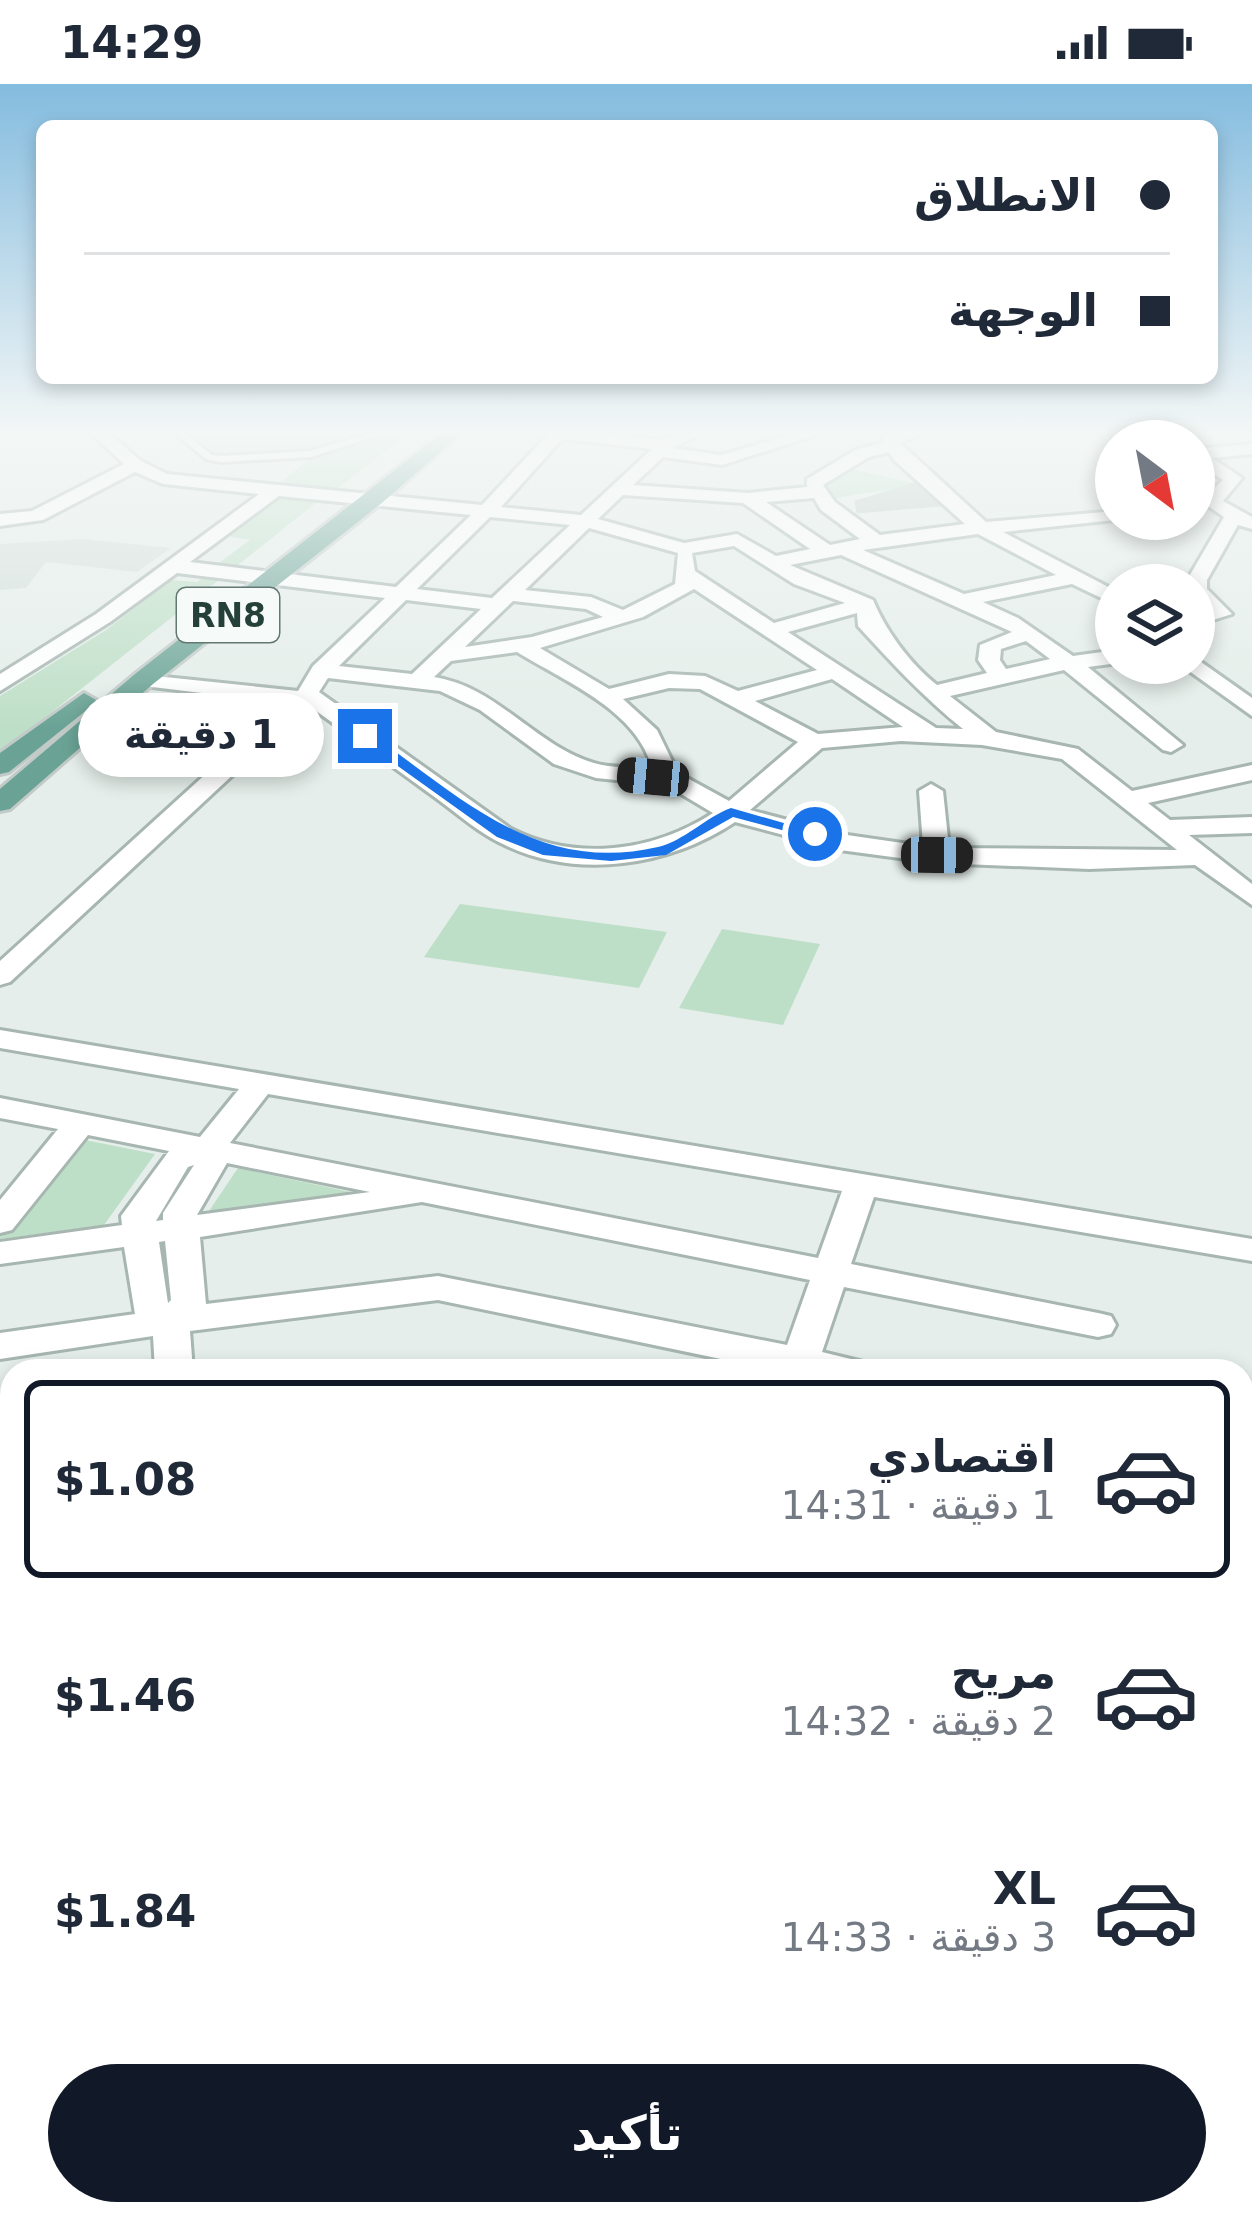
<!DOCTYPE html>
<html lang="ar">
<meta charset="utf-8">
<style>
body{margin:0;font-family:"DejaVu Sans",Cairo,sans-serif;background:#f2f2f3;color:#1f2937;direction:rtl;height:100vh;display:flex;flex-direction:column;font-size:45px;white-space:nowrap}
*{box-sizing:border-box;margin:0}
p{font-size:39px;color:#747a83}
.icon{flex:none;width:66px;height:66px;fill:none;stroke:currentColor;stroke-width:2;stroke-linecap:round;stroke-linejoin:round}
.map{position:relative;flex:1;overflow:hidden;direction:ltr}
.panel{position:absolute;left:0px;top:1275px;width:1254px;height:867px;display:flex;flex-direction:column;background:#fff;border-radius:36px 36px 0 0;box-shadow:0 6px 18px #0003;direction:rtl}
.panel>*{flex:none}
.top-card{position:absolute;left:36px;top:36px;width:1182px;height:264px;border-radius:18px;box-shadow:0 6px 18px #0003;direction:rtl;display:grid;align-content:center;height:264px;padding:0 48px;background:#fff}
.needle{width:78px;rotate:148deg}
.tools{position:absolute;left:1095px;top:336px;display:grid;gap:24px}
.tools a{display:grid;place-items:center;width:120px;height:120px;border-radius:50%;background:#fff;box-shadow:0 6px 18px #0003;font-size:60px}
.end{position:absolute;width:54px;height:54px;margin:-27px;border:15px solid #1a73e8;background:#fff;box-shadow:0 0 0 6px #fff}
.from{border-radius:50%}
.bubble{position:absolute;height:84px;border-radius:42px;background:#fff;box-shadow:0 6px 18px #0003;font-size:39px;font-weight:800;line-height:84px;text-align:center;direction:rtl}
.car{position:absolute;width:36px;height:72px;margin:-36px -18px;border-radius:15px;box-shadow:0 0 9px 3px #0007;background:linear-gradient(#222 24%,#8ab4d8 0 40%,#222 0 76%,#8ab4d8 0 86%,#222 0)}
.top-card b{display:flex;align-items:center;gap:42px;height:114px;font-size:45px}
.top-card b+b{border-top:3px solid #e0e1e3}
.top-card i{width:30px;height:30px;background:#1f2937}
ul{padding:21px 0 0;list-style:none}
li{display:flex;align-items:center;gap:36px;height:198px;margin:0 24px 18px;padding:0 24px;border:6px solid transparent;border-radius:18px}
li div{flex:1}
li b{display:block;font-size:45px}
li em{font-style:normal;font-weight:800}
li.active{border-color:#111827}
li>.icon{width:108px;height:108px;stroke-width:1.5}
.primary-button{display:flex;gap:24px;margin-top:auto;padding:24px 48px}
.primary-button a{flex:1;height:138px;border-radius:72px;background:#111827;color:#fff;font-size:48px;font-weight:800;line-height:138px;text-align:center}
.status{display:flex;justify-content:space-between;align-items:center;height:84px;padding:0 60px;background:#fff;direction:ltr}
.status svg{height:33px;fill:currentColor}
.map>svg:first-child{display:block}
.built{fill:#d3ded9}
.green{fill:#bedfc7}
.building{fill:#bac9c3;stroke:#b7c8c1;stroke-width:3}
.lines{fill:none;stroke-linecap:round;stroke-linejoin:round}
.lane-casing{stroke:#a7b6b1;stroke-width:6}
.street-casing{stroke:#a7b6b1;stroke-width:6}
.primary-casing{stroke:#c2cac8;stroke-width:6}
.lane{fill:#fff;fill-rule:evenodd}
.street{fill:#fff;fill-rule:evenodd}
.primary{fill:#6aa395;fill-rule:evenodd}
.route{fill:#1a73e8}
.labels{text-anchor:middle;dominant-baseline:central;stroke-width:9;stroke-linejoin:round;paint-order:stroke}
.shield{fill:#f6faf8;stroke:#637872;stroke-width:3}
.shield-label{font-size:33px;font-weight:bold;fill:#244039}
</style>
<div class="status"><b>14:29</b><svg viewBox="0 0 49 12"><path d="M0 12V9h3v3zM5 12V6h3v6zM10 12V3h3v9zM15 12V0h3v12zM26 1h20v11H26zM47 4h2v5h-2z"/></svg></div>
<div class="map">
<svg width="1252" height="2140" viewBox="0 0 1252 2140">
<rect width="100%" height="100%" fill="#e5eeea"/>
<path class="built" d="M 165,345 L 403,345 L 309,375 L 217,380 L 206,378 Z
M 83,455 L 171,464 L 137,488 L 46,478 L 26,504 L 0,506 L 0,460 Z"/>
<path class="green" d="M 403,345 L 414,345 L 338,404 L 280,399 L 309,375 Z
M 844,383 L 916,400 C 886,409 860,407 829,417 L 819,404 Z
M 278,410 L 322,414 L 238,481 L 219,479 L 250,456 L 221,451 Z
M 204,493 L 219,496 L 0,669 L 0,612 L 106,546 L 171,496 L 197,498 Z
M 460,820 L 667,848 L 639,904 L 424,873 Z
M 722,845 L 820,860 L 783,941 L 679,924 Z
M 80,1055 L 155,1070 L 104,1141 L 0,1155 L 0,1147 Z
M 238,1084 L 355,1109 L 207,1130 Z"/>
<path class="building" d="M 914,400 L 938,421 L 858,428 L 856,418 Z"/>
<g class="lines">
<g class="lane-casing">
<path id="lane" d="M 170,345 L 179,345 L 212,371 L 221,372 L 310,367 L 386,345 L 397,345 L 311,373 L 221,378 L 206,375 Z"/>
</g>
<g class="street-casing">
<path id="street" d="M 87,345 L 104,345 L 141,377 L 167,390 L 482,421 L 553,345 L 662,356 L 687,345 L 710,345 L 673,364 L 721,371 L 811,345 L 835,345 L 722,381 L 663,373 L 633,401 L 748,409 L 807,403 L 807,395 L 857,365 L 883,359 L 884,353 L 908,345 L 930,345 L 900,359 L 986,438 L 1116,427 L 1116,435 L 1124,435 L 1003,448 L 1116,507 L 1116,521 L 1072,500 L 983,518 L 1018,534 L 1073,572 L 1116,566 L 1118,579 L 1088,583 L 1183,661 L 1171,668 L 1163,666 L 1064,586 L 950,612 L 996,648 L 1078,665 L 1132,707 L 1252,681 L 1252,696 L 1148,719 L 1170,736 L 1252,733 L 1252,749 L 1189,751 L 1252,800 L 1252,821 L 1195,781 L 1089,785 L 937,779 L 840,766 L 735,738 C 669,782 578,796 505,761 C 480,750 458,730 436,714 C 393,683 351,652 308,621 L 10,898 L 0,901 L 0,877 L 284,619 L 144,602 L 136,600 L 136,590 L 298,607 L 313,582 L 385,514 L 177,489 L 110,538 L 0,607 L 0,590 L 96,530 L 259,410 L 163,400 L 135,388 L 43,436 L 0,442 L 0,430 L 32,427 L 124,380 ZM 562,355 L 652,365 L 581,431 L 501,423 ZM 889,368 L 894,376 L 965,440 L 880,451 L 835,418 L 823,401 L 869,373 ZM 623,411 L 743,419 L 810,465 L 776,472 L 737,450 L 684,459 L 598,435 ZM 279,412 L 471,431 L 396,503 L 190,478 ZM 814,414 L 821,426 L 860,455 L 830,461 L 766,418 ZM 490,433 L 570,441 L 492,514 L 417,505 ZM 589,444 L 678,469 L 675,500 L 623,526 L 591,513 L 525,506 ZM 978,450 L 1056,491 L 964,510 L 863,466 ZM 734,462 L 794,500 L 845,519 L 774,539 L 695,487 L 692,469 ZM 841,471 L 1012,548 L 980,561 L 978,576 L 987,589 L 937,601 C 909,579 885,545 873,516 L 790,481 ZM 694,505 L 817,586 L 738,607 L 705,592 L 669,590 L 609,605 L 540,564 L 643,533 ZM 406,516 L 481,525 L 412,590 L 339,582 ZM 513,517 L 586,525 L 603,533 L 532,553 L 465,563 ZM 857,529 L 858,542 C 892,579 923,613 963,645 L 936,644 L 788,548 ZM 1026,557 L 1050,575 L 1006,585 L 1000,576 L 1001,565 ZM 517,568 C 564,597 637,626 652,684 C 633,682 612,685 594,679 C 534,661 498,603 434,593 L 451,577 ZM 328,594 L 440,607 L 480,626 L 554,680 L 596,694 L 666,701 L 713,729 C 653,768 576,778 511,745 L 319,608 ZM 832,595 L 903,643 L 818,650 L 755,617 ZM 669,604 L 700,605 L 798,658 L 729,717 L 678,689 L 657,646 L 623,615 ZM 901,657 L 982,661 L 1062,675 L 1177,766 L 949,764 L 943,707 L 931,700 L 919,707 L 923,762 L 840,750 L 750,726 L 822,664 Z
M 1153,345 L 1171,345 L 1185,357 L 1166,357 Z
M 1252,360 L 1252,370 L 1212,374 L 1242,394 L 1223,417 L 1252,433 L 1252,445 L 1238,441 L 1207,496 L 1207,505 L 1232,530 L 1194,542 L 1194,530 L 1207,527 L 1194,515 L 1194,501 L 1187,501 L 1187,496 L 1224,433 L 1201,417 L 1223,396 L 1194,377 L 1194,365 Z
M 1194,573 L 1252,614 L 1252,632 L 1185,584 L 1182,579 L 1194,579 Z
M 0,946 L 1252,1155 L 1252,1177 L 874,1113 L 851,1180 L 1098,1229 L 1111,1232 L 1116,1241 L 1111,1250 L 1098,1253 L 844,1203 L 822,1268 L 863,1278 L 869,1287 L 778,1287 L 438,1216 L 190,1247 L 193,1287 L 155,1287 L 153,1252 L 0,1275 L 0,1249 L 135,1230 L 124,1163 L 0,1180 L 0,1158 L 122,1141 L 121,1132 L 169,1067 L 88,1051 L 12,1146 L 0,1149 L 0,1116 L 58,1045 L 0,1034 L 0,1014 L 200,1053 L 239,1005 L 0,964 ZM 268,1010 L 842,1107 L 818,1174 L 230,1059 ZM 227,1079 L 370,1108 L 197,1131 ZM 194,1081 L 163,1129 L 163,1136 L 156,1137 L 188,1083 ZM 422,1118 L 810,1196 L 787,1261 L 438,1192 L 206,1220 L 200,1153 ZM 165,1157 L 171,1216 L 168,1219 L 159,1158 Z
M 1242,1350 L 1252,1352 L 1252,1380 L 1242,1378 Z
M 12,1369 L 12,1399 L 0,1402 L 0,1372 Z
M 1242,1491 L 1252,1493 L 1252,1527 L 1242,1525 Z
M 0,1554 L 12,1558 L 12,1629 L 0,1633 Z
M 1242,1662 L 1252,1664 L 1252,1704 L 1242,1702 Z
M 1242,1819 L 1252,1822 L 1252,1868 L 1242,1865 Z
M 0,1950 L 12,1955 L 12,2011 L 0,2006 Z
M 1242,2043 L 1252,2046 L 1252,2102 L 1242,2099 Z
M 470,2130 L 556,2130 L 561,2140 L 474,2140 Z
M 1034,2130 L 1090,2130 L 1090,2140 L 1032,2140 Z"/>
</g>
<g class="primary-casing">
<path id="primary" d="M 447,345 L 466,345 L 383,418 L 153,600 L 10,725 L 0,727 L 0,705 L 135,590 Z
M 84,609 L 96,616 L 93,621 L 9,688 L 0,690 L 0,669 Z"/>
</g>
<use href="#lane" class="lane"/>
<use href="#street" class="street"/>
<use href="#primary" class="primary"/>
</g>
<linearGradient id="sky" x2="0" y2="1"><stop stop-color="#84bcdf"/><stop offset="0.54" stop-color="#f3f7f6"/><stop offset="1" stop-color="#f3f7f6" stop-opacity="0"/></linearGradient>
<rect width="1252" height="644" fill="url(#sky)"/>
<path class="route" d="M 360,649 L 370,649 C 460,713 538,791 658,763 C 684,757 706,733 731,724 L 822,750 L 815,755 L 733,733 L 666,771 L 611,777 L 543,771 L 497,753 L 360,655 Z"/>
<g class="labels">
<rect class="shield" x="177" y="504" width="102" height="54" rx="9"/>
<g class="shield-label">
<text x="228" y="531">RN8</text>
</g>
</g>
</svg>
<div class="tools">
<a><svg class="needle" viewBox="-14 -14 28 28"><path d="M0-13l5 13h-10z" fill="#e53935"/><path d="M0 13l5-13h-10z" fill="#747a83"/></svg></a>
<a><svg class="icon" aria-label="layers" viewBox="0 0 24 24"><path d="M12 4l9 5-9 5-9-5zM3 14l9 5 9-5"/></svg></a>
</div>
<i class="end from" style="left:815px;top:750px"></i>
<i class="end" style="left:365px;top:652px"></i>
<div class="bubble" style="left:78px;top:609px;width:246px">1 دقيقة</div>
<i class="car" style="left:653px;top:693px;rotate:275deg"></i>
<i class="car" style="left:937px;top:771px;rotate:91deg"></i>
<div class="top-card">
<b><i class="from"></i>الانطلاق</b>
<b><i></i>الوجهة</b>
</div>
<section class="panel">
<ul>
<li class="active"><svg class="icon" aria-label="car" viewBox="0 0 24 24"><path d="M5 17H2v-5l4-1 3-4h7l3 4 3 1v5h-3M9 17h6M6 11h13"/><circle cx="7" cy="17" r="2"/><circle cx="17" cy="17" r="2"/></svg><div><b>اقتصادي</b><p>1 دقيقة · 14:31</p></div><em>$1.08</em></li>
<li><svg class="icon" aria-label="car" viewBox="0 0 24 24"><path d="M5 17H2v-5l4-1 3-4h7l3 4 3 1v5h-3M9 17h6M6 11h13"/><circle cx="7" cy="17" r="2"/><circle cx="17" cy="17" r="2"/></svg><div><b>مريح</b><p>2 دقيقة · 14:32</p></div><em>$1.46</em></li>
<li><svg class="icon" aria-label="car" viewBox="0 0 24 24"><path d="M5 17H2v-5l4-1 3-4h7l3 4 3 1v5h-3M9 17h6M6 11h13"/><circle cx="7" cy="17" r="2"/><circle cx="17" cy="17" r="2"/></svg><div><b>XL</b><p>3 دقيقة · 14:33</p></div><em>$1.84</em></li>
</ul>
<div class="primary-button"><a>تأكيد</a></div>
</section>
</div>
